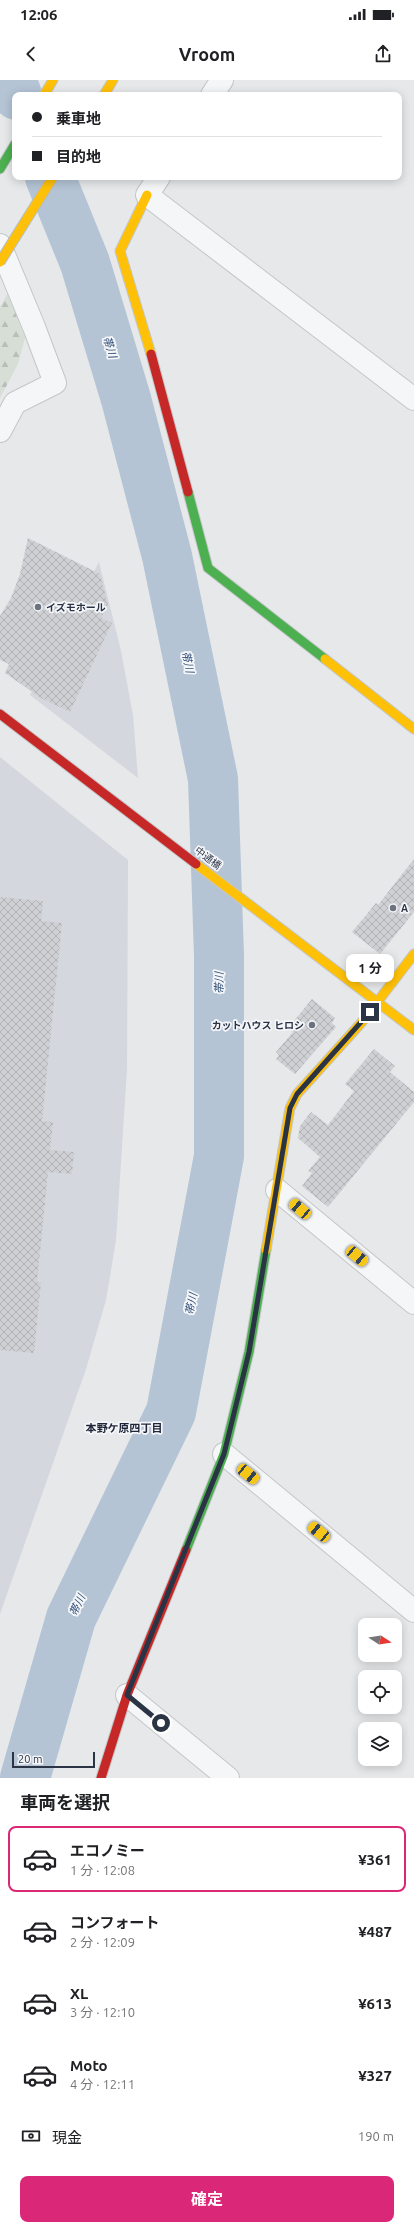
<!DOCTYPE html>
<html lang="ja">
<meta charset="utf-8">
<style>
body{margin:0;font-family:Ubuntu,"Noto Sans JP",sans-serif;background:#f6f6f6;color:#202124;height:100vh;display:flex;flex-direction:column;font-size:15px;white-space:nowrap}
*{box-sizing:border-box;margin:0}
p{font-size:13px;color:#757577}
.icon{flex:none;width:22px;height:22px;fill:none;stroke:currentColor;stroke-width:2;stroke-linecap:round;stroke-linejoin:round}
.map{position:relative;height:1698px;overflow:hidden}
.details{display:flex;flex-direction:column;background:#fff;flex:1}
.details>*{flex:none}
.guide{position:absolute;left:12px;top:12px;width:390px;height:88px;border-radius:8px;box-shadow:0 2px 10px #0003;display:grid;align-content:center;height:88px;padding:0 20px;background:#fff}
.needle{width:26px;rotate:102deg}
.buttons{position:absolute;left:358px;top:1538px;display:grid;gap:8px}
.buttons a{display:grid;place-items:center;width:44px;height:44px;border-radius:8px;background:#fff;box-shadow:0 2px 10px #0003;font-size:20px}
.scale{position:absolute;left:12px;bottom:10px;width:83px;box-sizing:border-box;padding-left:4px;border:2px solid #2b3445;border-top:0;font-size:11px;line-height:14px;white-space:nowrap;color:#2b3445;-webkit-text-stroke:3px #f4f6f9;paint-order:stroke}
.end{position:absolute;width:18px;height:18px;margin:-9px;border:5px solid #2b3445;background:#fff;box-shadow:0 0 0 2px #fff}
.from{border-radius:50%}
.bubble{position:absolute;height:28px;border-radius:8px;background:#fff;box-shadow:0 2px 10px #0003;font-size:13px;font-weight:700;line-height:28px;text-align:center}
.car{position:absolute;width:12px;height:24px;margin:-12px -6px;border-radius:5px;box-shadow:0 0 3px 1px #0007;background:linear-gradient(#f5c518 24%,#345 0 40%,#f5c518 0 76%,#345 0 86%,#f5c518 0)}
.guide b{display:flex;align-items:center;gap:14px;height:38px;font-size:15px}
.guide b+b{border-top:1px solid #e0e0e0}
.guide i{width:10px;height:10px;background:#202124}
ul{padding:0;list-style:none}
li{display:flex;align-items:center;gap:12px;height:66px;margin:0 8px 6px;padding:0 12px;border:2px solid transparent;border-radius:8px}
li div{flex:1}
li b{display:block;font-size:15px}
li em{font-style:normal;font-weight:700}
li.on{border-color:#db2777}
li>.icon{width:36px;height:36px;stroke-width:1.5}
h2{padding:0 20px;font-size:18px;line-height:48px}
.pay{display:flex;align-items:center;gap:10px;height:44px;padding:0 20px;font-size:15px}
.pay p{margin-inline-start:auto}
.primary-button{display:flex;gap:8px;margin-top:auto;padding:8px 20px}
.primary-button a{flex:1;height:46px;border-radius:8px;background:#db2777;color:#fff;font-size:16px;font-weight:700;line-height:46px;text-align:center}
.status{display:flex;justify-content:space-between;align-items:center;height:28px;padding:0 20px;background:#fff;direction:ltr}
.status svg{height:11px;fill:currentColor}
header{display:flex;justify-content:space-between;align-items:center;height:52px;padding:0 20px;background:#fff;font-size:18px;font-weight:700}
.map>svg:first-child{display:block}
.built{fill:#d4d7dd}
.forest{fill:url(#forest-firs)}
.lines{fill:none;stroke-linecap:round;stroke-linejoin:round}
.river{stroke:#b4c4d5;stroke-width:50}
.building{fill:url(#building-cross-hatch)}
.street-casing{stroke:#c4c6c8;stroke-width:24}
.fast-casing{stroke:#c4c6c8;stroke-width:11}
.slow-casing{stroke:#c4c6c8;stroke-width:11}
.jam-casing{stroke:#c4c6c8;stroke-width:11}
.street{stroke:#f5f6f7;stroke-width:22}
.fast{stroke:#4caf50;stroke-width:9}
.slow{stroke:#ffc107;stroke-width:9}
.jam{stroke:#c62828;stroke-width:9}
.slow-bridge-casing{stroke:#b8bbbf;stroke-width:11;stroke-linecap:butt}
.slow-bridge{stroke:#ffc107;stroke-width:9}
.route{stroke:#2b3445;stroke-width:5}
.poi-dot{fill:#6c737f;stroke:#f4f6f9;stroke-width:1.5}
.labels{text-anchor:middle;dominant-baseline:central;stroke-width:3.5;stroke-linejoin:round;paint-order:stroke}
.poi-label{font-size:10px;font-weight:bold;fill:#2b3445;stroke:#f4f6f9;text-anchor:start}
.street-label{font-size:10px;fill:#2b3445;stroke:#f4f6f9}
.water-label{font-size:11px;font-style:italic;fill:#34527a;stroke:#f4f6f9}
.neighbourhood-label{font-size:11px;font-weight:bold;fill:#1d2536;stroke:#f4f6f9}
</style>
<div class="status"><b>12:06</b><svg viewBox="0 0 49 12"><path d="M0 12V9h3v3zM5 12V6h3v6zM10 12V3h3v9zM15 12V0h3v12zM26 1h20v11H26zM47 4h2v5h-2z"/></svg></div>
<header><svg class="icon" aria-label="back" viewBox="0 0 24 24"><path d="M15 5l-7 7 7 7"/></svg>Vroom<svg class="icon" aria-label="share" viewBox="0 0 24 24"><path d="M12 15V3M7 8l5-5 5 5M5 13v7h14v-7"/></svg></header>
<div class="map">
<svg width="414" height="1698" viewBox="0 0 414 1698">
<defs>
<pattern id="forest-firs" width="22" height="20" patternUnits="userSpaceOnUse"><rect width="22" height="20" fill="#d6ded6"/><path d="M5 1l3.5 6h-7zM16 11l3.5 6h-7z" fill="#b8bfb9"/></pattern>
<pattern id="building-cross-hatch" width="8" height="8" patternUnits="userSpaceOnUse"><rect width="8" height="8" fill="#ced0d3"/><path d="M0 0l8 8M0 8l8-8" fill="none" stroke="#b1b3b6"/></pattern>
</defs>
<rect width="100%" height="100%" fill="#e6e8ea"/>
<path class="built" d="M 99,482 L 121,571 L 133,635 L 138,698 L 30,615 Z
M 0,677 L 128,780 L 127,989 L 116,1160 L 106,1220 L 86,1289 L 0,1534 Z"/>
<path class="forest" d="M 8,213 L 25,258 L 18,284 L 0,318 L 0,227 Z"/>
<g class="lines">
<path class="river" d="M 11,0 L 17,15
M 25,1698 L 71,1538 L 171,1332 L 219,1076 L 219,876 L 213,699 L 167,476 L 126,319 L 85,183 L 50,97"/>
</g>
<path class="building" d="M 28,458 L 100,494 L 108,525 L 101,538 L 112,543 L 70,632 L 41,618 L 5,593 L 9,584 L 0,580 L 0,536 L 11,518 L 20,494 Z
M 414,779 L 414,832 L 380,874 L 352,852 L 376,823 L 378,825 Z
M 0,817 L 43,821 L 41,841 L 62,843 L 42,1041 L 53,1042 L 50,1070 L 74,1072 L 72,1094 L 48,1092 L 37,1202 L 41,1202 L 34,1273 L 0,1270 Z
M 312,919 L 335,938 L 332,943 L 336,947 L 295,994 L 276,979 L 279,975 L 276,972 L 293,952 L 288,948 Z
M 374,969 L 395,986 L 390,992 L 414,1012 L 414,1022 L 328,1127 L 302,1106 L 312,1093 L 308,1091 L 320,1077 L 298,1058 L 300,1046 L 311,1032 L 328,1045 L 354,1011 L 345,1004 Z"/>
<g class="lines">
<g class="street-casing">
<path id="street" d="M 212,15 L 222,0
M 159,97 L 147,115 L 414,319
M 0,165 L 34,247 L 55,303 L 15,323 L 0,351
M 277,1110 L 414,1223
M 224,1374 L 414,1531
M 127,1615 L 228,1698"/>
</g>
<g class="fast-casing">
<path id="fast" d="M 0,89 L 15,64
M 188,412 L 208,488 L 325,579
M 186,1470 L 224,1374 L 249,1272 L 266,1170"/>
</g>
<g class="slow-casing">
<path id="slow" d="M 44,15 L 53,0
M 104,15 L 113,0
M 147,115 L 120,171 L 151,274
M 325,579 L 414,649
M 196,784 L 414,950
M 266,1170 L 290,1028 L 297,1014 L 362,942 L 414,874"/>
</g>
<g class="jam-casing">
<path id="jam" d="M 151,274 L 188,412
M 0,634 L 196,784
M 101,1698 L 127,1615 L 186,1470"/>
</g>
<use href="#street" class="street"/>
<use href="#fast" class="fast"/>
<use href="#slow" class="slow"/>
<use href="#jam" class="jam"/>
<g class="slow-bridge-casing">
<path id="slow-bridge" d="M 0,182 L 53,97"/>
</g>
<use href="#slow-bridge" class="slow-bridge"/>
</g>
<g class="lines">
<path class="route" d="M 161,1643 L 127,1615 L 224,1374 L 249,1272 L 290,1028 L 297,1014 L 370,932"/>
</g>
<g class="poi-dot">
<circle cx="38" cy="527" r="4"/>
<circle cx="393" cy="828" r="4"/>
<circle cx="312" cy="945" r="4"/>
</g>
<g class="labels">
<g class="poi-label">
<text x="46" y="527">イズモホール</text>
<text x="401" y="828">A</text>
<text x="304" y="945" text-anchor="end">カットハウス ヒロシ</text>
</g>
<g class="street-label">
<text transform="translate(208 778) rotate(37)">中通橋</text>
</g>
<g class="water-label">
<text transform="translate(110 267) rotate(73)">帯川</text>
<text transform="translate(188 582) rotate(78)">帯川</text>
<text transform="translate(219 903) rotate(-90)">帯川</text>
<text transform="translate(191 1224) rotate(-79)">帯川</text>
<text transform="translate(77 1525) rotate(-65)">帯川</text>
</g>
<g class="neighbourhood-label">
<text x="124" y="1348">本野ケ原四丁目</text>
</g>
</g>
</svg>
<div class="buttons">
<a><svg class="needle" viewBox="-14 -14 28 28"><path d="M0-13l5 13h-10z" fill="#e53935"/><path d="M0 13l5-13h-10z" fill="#757577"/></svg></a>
<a><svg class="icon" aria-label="locate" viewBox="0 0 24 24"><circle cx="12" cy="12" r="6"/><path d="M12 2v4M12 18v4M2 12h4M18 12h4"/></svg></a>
<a><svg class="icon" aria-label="layers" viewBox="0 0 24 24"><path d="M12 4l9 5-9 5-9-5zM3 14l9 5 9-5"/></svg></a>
</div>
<div class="scale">20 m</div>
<i class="end from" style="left:161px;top:1643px"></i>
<i class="end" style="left:370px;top:932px"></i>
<div class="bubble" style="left:346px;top:874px;width:48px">1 分</div>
<i class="car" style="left:300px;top:1129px;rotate:310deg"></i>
<i class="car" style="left:357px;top:1176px;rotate:130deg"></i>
<i class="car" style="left:248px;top:1394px;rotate:129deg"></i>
<i class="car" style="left:319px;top:1452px;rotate:309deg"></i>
<div class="guide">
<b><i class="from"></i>乗車地</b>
<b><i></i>目的地</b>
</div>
</div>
<section class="details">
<h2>車両を選択</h2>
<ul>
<li class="on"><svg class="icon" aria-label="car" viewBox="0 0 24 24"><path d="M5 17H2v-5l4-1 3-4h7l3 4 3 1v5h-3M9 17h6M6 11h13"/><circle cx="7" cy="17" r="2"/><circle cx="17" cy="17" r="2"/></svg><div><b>エコノミー</b><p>1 分 · 12:08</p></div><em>¥361</em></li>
<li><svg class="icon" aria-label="car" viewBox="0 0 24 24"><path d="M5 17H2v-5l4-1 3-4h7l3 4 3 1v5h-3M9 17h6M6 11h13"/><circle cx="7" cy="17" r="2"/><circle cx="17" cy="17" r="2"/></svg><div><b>コンフォート</b><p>2 分 · 12:09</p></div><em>¥487</em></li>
<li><svg class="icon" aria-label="car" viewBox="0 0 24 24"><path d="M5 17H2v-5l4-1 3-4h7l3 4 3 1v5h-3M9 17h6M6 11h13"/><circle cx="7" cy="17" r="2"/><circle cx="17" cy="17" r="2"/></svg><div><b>XL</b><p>3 分 · 12:10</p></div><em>¥613</em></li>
<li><svg class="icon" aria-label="car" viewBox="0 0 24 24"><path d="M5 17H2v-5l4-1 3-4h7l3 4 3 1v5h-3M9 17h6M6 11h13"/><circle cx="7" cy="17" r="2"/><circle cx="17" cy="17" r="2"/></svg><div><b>Moto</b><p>4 分 · 12:11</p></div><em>¥327</em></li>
</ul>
<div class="pay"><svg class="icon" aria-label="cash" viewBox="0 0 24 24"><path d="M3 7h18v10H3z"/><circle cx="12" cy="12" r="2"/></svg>現金<p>190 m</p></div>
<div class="primary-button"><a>確定</a></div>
</section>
